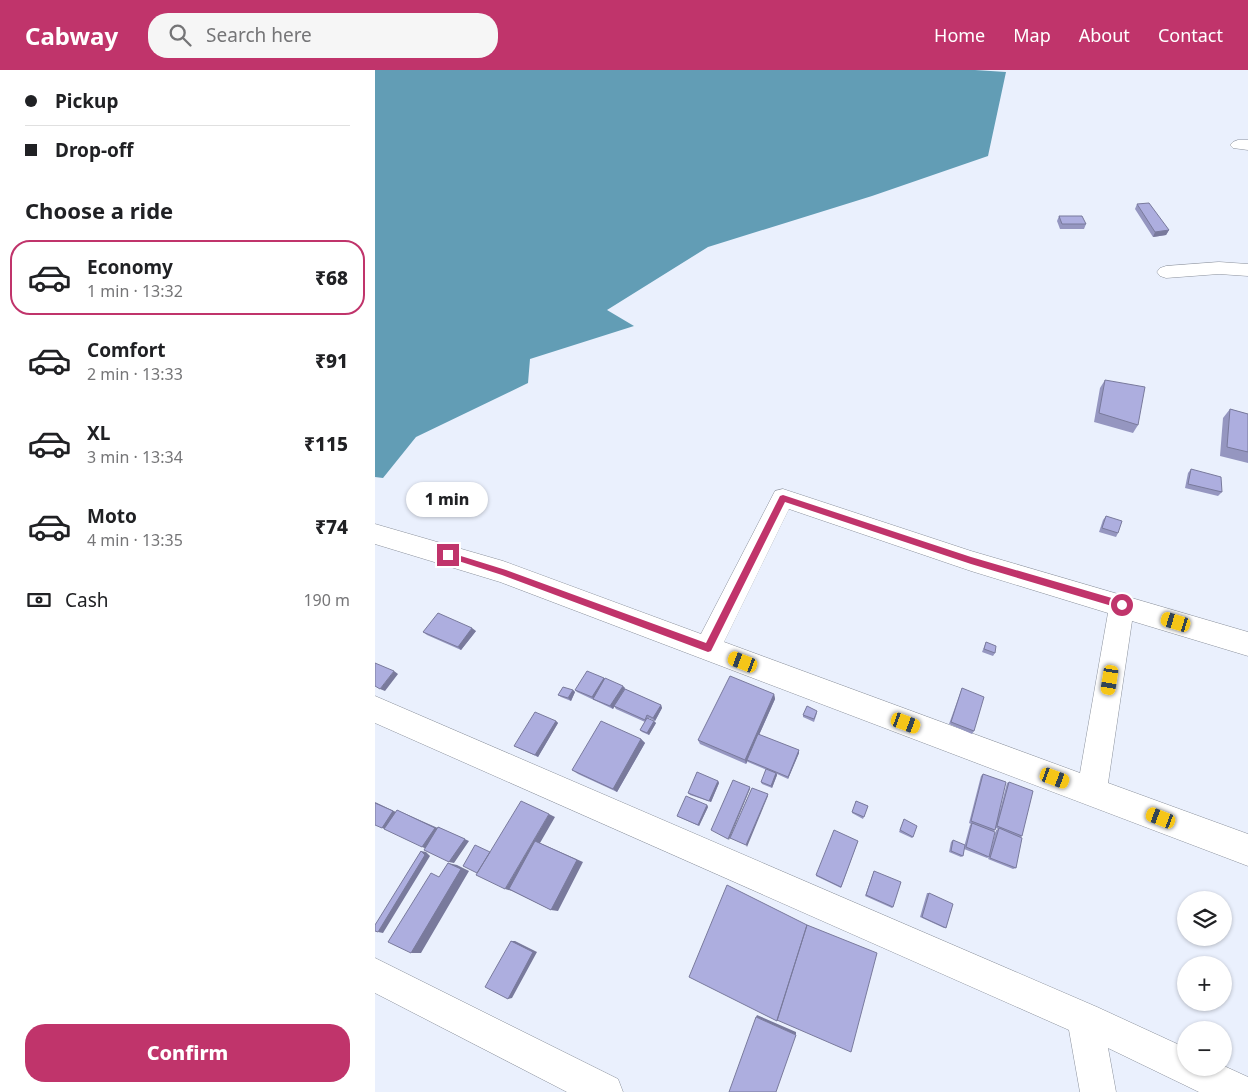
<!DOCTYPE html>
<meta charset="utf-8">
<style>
body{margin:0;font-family:"Noto Sans",sans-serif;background:#f6f6f6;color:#202124;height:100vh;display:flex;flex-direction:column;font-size:19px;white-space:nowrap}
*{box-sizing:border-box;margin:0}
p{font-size:16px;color:#757577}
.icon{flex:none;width:28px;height:28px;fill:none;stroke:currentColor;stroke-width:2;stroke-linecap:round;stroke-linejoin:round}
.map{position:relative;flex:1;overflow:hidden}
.side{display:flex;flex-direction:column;background:#fff;width:375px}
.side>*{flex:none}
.hud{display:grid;align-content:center;height:110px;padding:0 25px;background:#fff}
.fabs{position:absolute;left:802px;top:821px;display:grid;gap:10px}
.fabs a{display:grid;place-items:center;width:55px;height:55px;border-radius:50%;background:#fff;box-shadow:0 1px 4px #0004;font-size:25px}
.end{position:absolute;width:22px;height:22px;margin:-11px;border:6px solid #c0346b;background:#fff;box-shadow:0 0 0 2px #fff}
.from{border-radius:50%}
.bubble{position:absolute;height:35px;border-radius:18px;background:#fff;box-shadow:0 1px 4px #0004;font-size:16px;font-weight:800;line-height:35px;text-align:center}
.car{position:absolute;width:15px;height:30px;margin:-15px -8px;border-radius:6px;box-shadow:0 0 4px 1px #0007;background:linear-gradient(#f5c518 24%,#345 0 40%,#f5c518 0 76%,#345 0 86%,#f5c518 0)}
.hud b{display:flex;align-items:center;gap:18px;height:48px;font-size:19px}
.hud b+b{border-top:1px solid #e0e0e0}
.hud i{width:12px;height:12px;background:#202124}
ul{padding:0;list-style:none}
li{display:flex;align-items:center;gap:15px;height:75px;margin:0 10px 8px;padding:0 15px;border:2px solid transparent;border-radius:20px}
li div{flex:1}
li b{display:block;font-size:19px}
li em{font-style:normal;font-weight:800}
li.on{border-color:#c0346b}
li>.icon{width:45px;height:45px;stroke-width:1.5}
h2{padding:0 25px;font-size:22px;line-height:60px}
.pay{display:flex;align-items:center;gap:12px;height:55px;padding:0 25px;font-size:19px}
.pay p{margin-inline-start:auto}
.primary-button{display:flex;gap:10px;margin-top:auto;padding:10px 25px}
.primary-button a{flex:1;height:58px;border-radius:20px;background:#c0346b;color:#fff;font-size:20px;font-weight:800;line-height:58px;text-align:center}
header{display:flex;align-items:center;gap:30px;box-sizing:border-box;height:70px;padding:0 25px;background:#c0346b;color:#fff}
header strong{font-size:24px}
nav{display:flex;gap:28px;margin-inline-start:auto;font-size:18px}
.search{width:350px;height:45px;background:#f6f6f6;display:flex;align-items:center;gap:12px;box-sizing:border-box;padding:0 18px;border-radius:20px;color:#757577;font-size:19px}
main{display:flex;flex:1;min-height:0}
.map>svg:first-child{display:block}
.water{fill:#629db5}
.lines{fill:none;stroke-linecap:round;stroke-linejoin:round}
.street-casing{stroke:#8b919c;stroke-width:1}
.street{fill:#fff;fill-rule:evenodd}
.wall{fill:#9596c0;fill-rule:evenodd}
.shaded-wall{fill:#797a9c}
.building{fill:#adaedf;stroke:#797a9c}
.route{fill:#c0346b}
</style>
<header>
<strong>Cabway</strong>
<div class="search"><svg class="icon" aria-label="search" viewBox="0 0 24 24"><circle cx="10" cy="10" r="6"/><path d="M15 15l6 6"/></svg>Search here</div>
<nav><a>Home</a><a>Map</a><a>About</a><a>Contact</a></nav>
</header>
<main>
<section class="side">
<div class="hud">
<b><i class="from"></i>Pickup</b>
<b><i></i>Drop-off</b>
</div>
<h2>Choose a ride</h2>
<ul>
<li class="on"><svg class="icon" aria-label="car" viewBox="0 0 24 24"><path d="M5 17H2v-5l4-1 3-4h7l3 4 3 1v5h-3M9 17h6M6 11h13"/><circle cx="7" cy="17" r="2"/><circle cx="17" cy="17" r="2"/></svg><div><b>Economy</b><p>1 min · 13:32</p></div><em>₹68</em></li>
<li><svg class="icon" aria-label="car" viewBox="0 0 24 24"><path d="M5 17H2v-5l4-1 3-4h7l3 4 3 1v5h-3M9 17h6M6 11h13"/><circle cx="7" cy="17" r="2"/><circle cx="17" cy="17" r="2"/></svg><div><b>Comfort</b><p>2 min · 13:33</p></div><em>₹91</em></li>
<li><svg class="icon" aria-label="car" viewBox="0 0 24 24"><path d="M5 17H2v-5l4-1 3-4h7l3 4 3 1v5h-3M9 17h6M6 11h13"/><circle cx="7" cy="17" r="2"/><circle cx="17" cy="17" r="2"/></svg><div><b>XL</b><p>3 min · 13:34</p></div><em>₹115</em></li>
<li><svg class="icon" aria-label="car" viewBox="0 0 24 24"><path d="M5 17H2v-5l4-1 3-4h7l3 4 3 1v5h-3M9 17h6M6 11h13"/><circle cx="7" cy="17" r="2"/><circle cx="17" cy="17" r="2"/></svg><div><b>Moto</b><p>4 min · 13:35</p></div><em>₹74</em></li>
</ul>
<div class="pay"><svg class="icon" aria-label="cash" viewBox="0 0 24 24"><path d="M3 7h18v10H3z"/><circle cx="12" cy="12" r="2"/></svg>Cash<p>190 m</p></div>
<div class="primary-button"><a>Confirm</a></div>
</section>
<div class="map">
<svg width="873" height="1022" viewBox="0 0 873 1022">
<rect width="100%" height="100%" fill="#eaf0fd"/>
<path class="water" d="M 0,0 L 600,0 L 631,2 L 613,86 L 497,126 L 333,177 L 232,240 L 259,256 L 155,289 L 153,313 L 41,367 L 8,408 L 0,407 Z"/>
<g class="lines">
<g class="street-casing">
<path id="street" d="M 863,70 L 873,70 L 873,80 L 858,78 L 855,75 L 858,72 Z
M 844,192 L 873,194 L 873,206 L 844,204 L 791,208 L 785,206 L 782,202 L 785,198 L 791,196 Z
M 408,419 L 596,481 L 873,562 L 873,586 L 757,551 L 733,713 L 873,764 L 873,796 L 125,512 L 0,474 L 0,454 L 128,491 L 326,564 L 400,421 ZM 414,439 L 596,501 L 733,543 L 705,703 L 349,572 Z
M 0,626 L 722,937 L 811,978 L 811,998 L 849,998 L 849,996 L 873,1007 L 873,1022 L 824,1022 L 733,978 L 741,1022 L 705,1022 L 694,960 L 0,653 Z
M 0,888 L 243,1009 L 248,1022 L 192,1022 L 0,923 Z"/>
</g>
<use href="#street" class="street"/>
</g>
<path class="wall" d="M 762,134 L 794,160 L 791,165 L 778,167 L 760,139 Z
M 684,146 L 711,154 L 709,159 L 685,159 L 682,151 Z
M 730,310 L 763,355 L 758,363 L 719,352 L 725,318 Z
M 855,339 L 873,344 L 873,393 L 845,386 L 848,348 Z
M 816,399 L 847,422 L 843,426 L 810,418 L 813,403 Z
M 731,446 L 743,463 L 741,467 L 724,462 L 728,450 Z
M 101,561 L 86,580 L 52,565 L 48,562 Z
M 611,572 L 620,583 L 618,586 L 607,582 Z
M 229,608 L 230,609 L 250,618 L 250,619 L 286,635 L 287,638 L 280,651 L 274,648 L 274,649 L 281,653 L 274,665 L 267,662 L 265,660 L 270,652 L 241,639 L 239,636 L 240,635 L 238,639 L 202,622 L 200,620 Z
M 587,618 L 599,661 L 597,664 L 574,654 Z
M 198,620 L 200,622 L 196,631 L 186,627 L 183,625 Z
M 399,624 L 400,629 L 384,665 L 424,680 L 424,683 L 413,709 L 402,704 L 402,705 L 397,718 L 387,714 L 386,712 L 392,700 L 373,692 L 373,691 L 371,694 L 325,674 L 323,670 Z
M 442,643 L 439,652 L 428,647 L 428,645 Z
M 181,651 L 183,653 L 163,687 L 139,676 Z
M 266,669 L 270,673 L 242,722 L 203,704 L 197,700 Z
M 608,704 L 625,740 L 632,713 L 634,712 L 647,766 L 645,768 L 641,798 L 638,799 L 613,789 L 614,787 L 612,788 L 589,779 L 588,786 L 586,787 L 574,782 L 576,772 L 578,770 L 589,777 L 595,755 L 596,754 L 594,753 L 606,706 ZM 621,758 L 623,759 L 621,760 L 616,779 L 618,762 L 620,760 Z
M 343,711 L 344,713 L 336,732 L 315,725 L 313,723 Z
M 481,731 L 493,736 L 488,749 L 477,743 Z
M 332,735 L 333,737 L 324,756 L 304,747 L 302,746 Z
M 529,749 L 538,767 L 537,768 L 524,762 Z
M 483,771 L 466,818 L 441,806 L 441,805 Z
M 499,801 L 518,837 L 517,838 L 490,826 Z
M 552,823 L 554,823 L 571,858 L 569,858 L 545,847 Z"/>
<path class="shaded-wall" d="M 794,160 L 791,165 L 778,167 L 780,162 Z
M 97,558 L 101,561 L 86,580 L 83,577 Z
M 19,601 L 23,604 L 10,621 L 5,619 Z
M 229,608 L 231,611 L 219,630 L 217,627 Z
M 248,616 L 250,618 L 238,639 L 235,636 Z
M 198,620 L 200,622 L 196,631 L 193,628 Z
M 399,624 L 400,629 L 371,694 L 370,690 Z
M 286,635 L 287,638 L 280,651 L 278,648 Z
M 181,651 L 183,653 L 163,687 L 160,685 Z
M 279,651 L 281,653 L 274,665 L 272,663 Z
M 266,669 L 270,673 L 242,722 L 238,719 Z
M 424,680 L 424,683 L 413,709 L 413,707 Z
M 401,703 L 402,705 L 397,718 L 396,716 Z
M 343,711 L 344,713 L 336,732 L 334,731 Z
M 375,717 L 375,719 L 354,770 L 353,769 Z
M 393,724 L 393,726 L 372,777 L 371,775 Z
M 0,732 L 23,743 L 12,760 L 7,758 Z
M 332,735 L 333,737 L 324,756 L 323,755 Z
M 22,740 L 65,759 L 52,779 L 47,777 Z
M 174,744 L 180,747 L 165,773 L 208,792 L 183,841 L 176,840 L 137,821 L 130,819 Z
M 63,757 L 94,771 L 79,793 L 74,792 Z
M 46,781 L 51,782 L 55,786 L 8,863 L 3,862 Z
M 73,793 L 82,795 L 94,801 L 46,883 L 36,883 Z
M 136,871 L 140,871 L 162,882 L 137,928 L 133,929 Z
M 382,945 L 421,962 L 421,965 L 381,947 Z"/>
<path class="building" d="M 774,133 L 794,160 L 780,162 L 762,134 Z
M 684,146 L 707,146 L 711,154 L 687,154 Z
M 730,310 L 770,317 L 763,355 L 724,343 Z
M 855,339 L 873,344 L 873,382 L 852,377 Z
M 816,399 L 846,407 L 847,422 L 813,414 Z
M 731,446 L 747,451 L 743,463 L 727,458 Z
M 63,543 L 97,558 L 83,577 L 48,562 Z
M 611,572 L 621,576 L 620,583 L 609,579 Z
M 0,593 L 19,601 L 5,619 L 0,616 Z
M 212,601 L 229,608 L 217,627 L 200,620 Z
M 355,606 L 399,624 L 370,690 L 323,670 Z
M 230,608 L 248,616 L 235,636 L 218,629 Z
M 188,617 L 198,620 L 193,628 L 183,625 Z
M 587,618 L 609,627 L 599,661 L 576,652 Z
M 250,619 L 286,635 L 278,648 L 272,645 L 270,650 L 239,636 Z
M 432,636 L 442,641 L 439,649 L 428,645 Z
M 160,642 L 181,651 L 160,685 L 139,676 Z
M 272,648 L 279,651 L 272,663 L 265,660 Z
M 226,651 L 266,669 L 238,719 L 197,700 Z
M 383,664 L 424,680 L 413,707 L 372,690 Z
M 391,699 L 401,703 L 396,716 L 386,712 Z
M 322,702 L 343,711 L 334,731 L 313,723 Z
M 608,704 L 631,712 L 620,760 L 596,751 Z
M 358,710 L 375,717 L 353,769 L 336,760 Z
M 634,712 L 658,721 L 647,766 L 622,756 Z
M 377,718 L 393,724 L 371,775 L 355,768 Z
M 311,726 L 332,735 L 323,755 L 302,746 Z
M 146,731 L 174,744 L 130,819 L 101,805 Z
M 481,731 L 493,736 L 489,747 L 477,742 Z
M 0,733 L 18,741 L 7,758 L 0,755 Z
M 22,740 L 60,758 L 47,777 L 9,759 Z
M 529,749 L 542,756 L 538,767 L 525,760 Z
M 597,753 L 620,762 L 614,787 L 591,777 Z
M 63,757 L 90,769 L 74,792 L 49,780 Z
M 624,758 L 647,768 L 641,798 L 615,788 Z
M 459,760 L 483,771 L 466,817 L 441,805 Z
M 578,770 L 590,775 L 588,786 L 576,781 Z
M 160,771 L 202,790 L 176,840 L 134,819 Z
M 100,775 L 115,782 L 102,803 L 88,796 Z
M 46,781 L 50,785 L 3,862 L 0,861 L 0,855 Z
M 73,793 L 86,799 L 36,883 L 13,872 L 56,803 L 64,807 Z
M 499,801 L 526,812 L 518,837 L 491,825 Z
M 352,815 L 432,855 L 402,951 L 314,907 Z
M 554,823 L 578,834 L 571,858 L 547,847 Z
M 432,855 L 502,883 L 476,982 L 402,950 Z
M 136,871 L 158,882 L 133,929 L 110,917 Z
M 381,947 L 421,965 L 401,1022 L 354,1022 Z"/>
<path class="route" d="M 408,425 L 596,487 L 747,531 L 751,535 L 747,539 L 596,494 L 410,432 L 336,581 L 333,582 L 127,505 L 71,487 L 69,485 L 73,482 L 131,500 L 331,573 L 405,426 Z"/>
</svg>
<div class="fabs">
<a><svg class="icon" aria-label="layers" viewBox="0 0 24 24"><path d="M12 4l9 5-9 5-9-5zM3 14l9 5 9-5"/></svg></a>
<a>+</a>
<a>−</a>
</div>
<i class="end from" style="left:747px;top:535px"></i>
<i class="end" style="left:73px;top:485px"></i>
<div class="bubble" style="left:31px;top:412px;width:82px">1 min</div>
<i class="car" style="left:801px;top:552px;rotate:287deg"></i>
<i class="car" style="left:368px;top:592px;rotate:291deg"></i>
<i class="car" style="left:735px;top:610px;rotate:189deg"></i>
<i class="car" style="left:531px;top:653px;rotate:110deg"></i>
<i class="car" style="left:680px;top:708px;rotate:110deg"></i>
<i class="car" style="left:786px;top:748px;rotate:291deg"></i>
</div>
</main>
